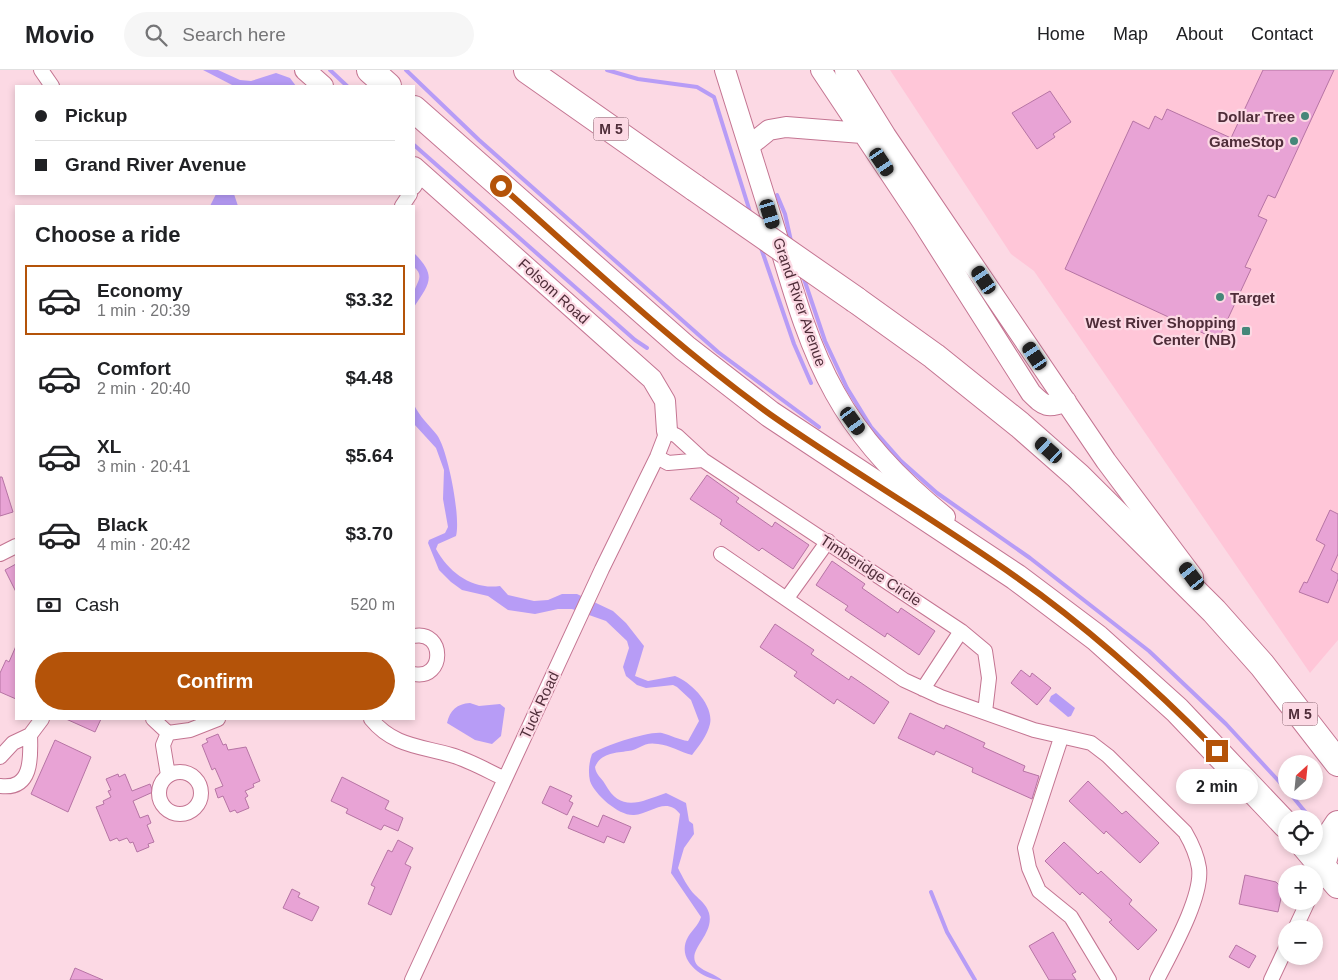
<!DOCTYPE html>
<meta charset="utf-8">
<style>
body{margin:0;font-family:Helvetica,sans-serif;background:#f6f6f6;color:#202124;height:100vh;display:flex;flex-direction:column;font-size:19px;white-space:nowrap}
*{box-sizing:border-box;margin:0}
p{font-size:16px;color:#757577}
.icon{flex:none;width:28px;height:28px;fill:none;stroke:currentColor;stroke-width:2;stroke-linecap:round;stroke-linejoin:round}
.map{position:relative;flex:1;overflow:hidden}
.panel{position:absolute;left:15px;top:135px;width:400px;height:515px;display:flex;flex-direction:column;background:#fff;border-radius:0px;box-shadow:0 2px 8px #0003}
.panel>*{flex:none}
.top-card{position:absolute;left:15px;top:15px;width:400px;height:110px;border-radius:0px;box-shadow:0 2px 8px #0003;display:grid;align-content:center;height:110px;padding:0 20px;background:#fff}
.needle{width:32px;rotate:27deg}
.buttons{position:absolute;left:1278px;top:685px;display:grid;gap:10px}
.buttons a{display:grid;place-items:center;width:45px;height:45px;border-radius:50%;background:#fff;box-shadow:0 2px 8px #0003;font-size:25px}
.end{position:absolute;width:22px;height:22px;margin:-11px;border:6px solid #b45309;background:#fff;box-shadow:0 0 0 2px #fff}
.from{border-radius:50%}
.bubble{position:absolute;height:35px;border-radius:18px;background:#fff;box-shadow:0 2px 8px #0003;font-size:16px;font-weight:600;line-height:35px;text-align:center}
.car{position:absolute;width:15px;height:30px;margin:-15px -8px;border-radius:6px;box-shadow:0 0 4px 1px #0007;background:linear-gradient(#222 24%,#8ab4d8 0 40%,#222 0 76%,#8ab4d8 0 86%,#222 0)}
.top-card b{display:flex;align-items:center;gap:18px;height:48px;font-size:19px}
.top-card b+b{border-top:1px solid #e0e0e0}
.top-card i{width:12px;height:12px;background:#202124}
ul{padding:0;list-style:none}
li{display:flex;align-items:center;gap:15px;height:70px;margin:0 10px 8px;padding:0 10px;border:2px solid transparent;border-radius:0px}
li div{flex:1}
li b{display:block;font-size:19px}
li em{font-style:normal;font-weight:600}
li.selected{border-color:#b45309}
li>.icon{width:45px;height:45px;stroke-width:1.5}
h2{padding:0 20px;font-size:22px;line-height:60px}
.pay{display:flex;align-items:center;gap:12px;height:55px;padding:0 20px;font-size:19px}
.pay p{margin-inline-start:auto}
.button{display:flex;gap:10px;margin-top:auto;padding:10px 20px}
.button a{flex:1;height:58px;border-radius:30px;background:#b45309;color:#fff;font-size:20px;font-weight:600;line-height:58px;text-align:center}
header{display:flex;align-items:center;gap:30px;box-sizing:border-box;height:70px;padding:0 25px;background:#fff;border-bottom:1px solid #e0e0e0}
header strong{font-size:24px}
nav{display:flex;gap:28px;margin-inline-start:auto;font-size:18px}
.search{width:350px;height:45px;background:#f6f6f6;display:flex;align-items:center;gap:12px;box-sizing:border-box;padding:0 18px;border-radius:28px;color:#757577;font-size:19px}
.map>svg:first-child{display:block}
.built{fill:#ffc6d8}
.water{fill:#b79cf6}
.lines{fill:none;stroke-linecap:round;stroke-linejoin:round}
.stream{stroke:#b79cf6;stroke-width:4}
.building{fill:#e8a3d5;stroke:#b674a4}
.street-casing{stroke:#c47592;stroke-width:16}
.secondary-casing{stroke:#c47592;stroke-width:22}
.highway-casing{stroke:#c47592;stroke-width:28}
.street{stroke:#fff;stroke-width:14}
.secondary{stroke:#fff;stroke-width:20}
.highway{stroke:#fff;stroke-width:26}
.highway-bridge-casing{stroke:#c47592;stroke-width:28;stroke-linecap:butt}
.highway-bridge{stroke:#fff;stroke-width:26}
.route{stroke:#b45309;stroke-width:6}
.poi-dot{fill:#458779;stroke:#fcd9e4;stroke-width:2}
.labels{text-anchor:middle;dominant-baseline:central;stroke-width:4.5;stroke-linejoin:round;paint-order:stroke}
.shield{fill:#fcd9e4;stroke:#83616c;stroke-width:1}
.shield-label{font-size:14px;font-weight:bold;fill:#4f2d39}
.poi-label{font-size:15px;font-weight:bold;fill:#4f2d39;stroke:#fcd9e4;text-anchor:end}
.street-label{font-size:15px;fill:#4f2d39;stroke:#fcd9e4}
</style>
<header>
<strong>Movio</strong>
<div class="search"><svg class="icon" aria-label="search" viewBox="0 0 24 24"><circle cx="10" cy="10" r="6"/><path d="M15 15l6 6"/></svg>Search here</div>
<nav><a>Home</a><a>Map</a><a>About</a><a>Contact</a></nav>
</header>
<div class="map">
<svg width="1338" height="910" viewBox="0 0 1338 910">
<rect width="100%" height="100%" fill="#fcd9e4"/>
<path class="built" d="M 890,0 L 1338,0 L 1338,570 L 1310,603 L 1034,201 L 1011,184 Z"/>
<path class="water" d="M 203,0 L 218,0 L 240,10 L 251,11 L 276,3 L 290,8 L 296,16 L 234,16 Z
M 216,124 L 234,124 L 238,136 L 210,136 Z
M 414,183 C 437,206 430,213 414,237 C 414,232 412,224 415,219 C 419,209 423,205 414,197 Z
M 414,335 C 420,347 429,355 437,365 C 448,380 461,448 456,466 L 438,474 L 436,479 C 449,503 473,520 500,516 L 508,525 L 534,531 L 548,530 L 562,524 L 577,524 L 613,541 L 626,553 L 644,576 L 635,606 L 648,611 L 675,606 C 691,612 714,635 710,654 C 707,666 699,676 692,685 C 680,682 670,675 658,674 C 643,671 640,680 628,681 C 615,683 601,683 595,697 C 596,705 601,707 605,714 C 621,743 640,732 666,723 L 686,733 L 689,751 L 693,754 L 694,764 L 684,778 L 678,798 C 682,806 688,818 695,825 C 700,830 706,834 709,843 C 715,866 684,881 698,896 C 705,902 715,904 722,910 C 703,910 675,890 688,867 C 692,860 698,856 701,847 L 671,803 L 680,744 C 666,726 651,744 634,745 C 619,746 595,725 590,711 C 588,702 589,692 592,684 C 602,676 649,661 662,663 C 671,665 679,670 688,671 L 699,651 L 691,630 L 677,617 L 673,615 L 646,618 L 637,615 L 626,606 L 623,597 L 629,578 L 627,571 L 606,551 L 572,539 L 558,539 L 535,544 L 508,540 L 488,526 L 462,520 L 451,512 L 439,500 L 428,473 L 429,470 L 445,463 L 448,457 L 443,429 L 444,400 L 436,378 L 414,354 Z
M 1056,623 L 1075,638 L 1071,646 L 1068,647 L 1049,631 L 1051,626 Z
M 470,633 L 479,636 L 500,634 L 505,638 L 501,666 L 492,674 L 475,670 L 447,653 C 450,640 457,634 470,633 Z"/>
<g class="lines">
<path class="stream" d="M 330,0 L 347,16
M 406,0 L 479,70 L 718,282 L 819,357
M 607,0 L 638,9 L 697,17 L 714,27 L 751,145
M 414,75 L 635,270 L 647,278
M 777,125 L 785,144 L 791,171
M 760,175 L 794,274 L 811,313
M 803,206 L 825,271 L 847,318 L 871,357 L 901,391 L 937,423 L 1030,488 L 1149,581 L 1226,654 L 1286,719
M 1288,721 L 1311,749
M 1314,751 L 1315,752
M 931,822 L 947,862 L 975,910"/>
</g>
<path class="building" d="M 1263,0 L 1334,0 L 1275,128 L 1268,125 L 1258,146 L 1267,150 L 1245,197 L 1251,199 L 1218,270 L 1065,199 L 1133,51 L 1149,59 L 1155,46 L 1162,50 L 1167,39 L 1231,68 Z
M 1050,21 L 1071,52 L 1053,64 L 1055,67 L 1037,79 L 1012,43 Z
M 707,405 L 739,428 L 736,432 L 772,457 L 775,452 L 809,475 L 793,499 L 762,478 L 759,481 L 720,454 L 722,450 L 690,429 Z
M 0,407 L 2,407 L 13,442 L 0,446 Z
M 1330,440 L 1338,444 L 1338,484 L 1331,500 L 1338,504 L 1338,509 L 1328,533 L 1299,522 L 1304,512 L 1307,513 L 1325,475 L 1316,470 Z
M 832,491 L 865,514 L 862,518 L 898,543 L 901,538 L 935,561 L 919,585 L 887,563 L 885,567 L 845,540 L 848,536 L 816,515 Z
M 16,494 L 16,522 L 5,500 Z
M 775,554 L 814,580 L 811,584 L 849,610 L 851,606 L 889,632 L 874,654 L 837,629 L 834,634 L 794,606 L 797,602 L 760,577 Z
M 16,576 L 16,629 L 0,622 L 0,603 L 6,590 L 9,592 Z
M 1021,600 L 1030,607 L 1032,603 L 1051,618 L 1037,635 L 1011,613 Z
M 910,643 L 944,659 L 946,655 L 985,673 L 983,677 L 1025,696 L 1023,701 L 1039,706 L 1032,729 L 972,702 L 973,698 L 936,681 L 934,685 L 898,668 Z
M 66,649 L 101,649 L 95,662 Z
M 218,664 L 223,675 L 226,674 L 228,680 L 246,677 L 260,711 L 253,714 L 254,717 L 245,721 L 248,726 L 245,728 L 249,738 L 237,743 L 235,740 L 230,742 L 223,726 L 218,728 L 215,719 L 223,716 L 215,698 L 212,700 L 202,675 L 208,672 L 206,669 Z
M 55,670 L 91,687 L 68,742 L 31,724 Z
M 118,704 L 119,707 L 125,704 L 132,721 L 150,714 L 153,722 L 133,731 L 140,748 L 148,745 L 151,753 L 147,755 L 154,772 L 148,774 L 149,777 L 137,782 L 133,772 L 130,773 L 127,768 L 119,771 L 117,768 L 110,771 L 96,737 L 104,734 L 103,731 L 111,727 L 108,721 L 111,720 L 106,709 Z
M 342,707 L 389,731 L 385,739 L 403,748 L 398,761 L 384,755 L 381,760 L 346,743 L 348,739 L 331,731 Z
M 1088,711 L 1122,744 L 1126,741 L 1159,773 L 1140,793 L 1106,761 L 1104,764 L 1069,731 Z
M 550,716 L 572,726 L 569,731 L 573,733 L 567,745 L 542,733 Z
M 603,745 L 631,757 L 624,773 L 607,766 L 604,773 L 568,758 L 573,746 L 598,757 Z
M 398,770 L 413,778 L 405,794 L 411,797 L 391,845 L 368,834 L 375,817 L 371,815 L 388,780 L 392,782 Z
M 1064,772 L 1098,804 L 1101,801 L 1132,830 L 1129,834 L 1157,860 L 1138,880 L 1109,852 L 1112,850 L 1082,822 L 1080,825 L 1045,791 Z
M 1245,805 L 1276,812 L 1283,819 L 1278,842 L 1239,834 Z
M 292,819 L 300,823 L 298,827 L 319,837 L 312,851 L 283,838 Z
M 1053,862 L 1076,902 L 1072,904 L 1076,910 L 1049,910 L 1029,876 Z
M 1236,875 L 1256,886 L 1249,898 L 1229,887 Z
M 75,898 L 103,910 L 70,910 Z"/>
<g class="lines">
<g class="street-casing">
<path id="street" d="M 41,0 L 52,16
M 414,117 L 422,104
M 402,136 L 410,124
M 657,387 L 668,393 L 703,390
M 0,484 L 16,476
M 721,484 L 904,610 L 941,627 L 1034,660 L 1091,673 L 1108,686 L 1185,762 C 1192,774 1197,785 1199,798 C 1203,827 1170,884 1157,910
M 787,528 L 828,471
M 414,566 C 445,560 445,610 414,604
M 923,619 L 961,561
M 153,649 L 168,663 L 190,660 L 218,649
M 371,649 C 393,676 420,676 451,685 C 469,690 488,701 505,709
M 168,663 L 163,675 L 168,705
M 30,665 L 42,649
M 1061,668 L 1025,778 L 1029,798 L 1039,821 L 1071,847 L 1109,910
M 0,687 L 13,673 L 30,665 C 31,689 32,720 0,716
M159 723a21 21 0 1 1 42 0a21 21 0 1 1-42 0Z
M 1314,818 L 1322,796
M 1295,859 L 1308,831
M 412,910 L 602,499 L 657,387 L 667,361 L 677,366 L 703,390 L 961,561 L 985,581 L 989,608 L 985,642
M 1271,910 L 1286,878"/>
</g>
<g class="secondary-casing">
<path id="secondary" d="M 305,0 L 323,16
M 725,0 C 742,54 759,109 776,163 C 792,217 807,273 835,323 C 862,372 901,412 945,447
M 821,0 L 921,150 L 1031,323 C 1044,336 1048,339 1066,331
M 845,0 L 886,66 L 1106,391 L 1193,507
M 749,76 L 769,60 L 786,57 L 862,63 L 870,61
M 414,97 L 652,309 L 665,331 L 667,361"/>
</g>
<g class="highway-casing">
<path id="highway" d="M 370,0 L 388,16
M 527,0 L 695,118
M 414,39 L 685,278 L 770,344 L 1016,507 L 1097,568 L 1177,640 L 1286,755
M 856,230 L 934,286 L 1020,355 L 1078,406 L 1214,541 L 1262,595 L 1338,693
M 1305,776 L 1338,815
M 1322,796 L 1330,766 L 1338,754"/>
</g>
<use href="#street" class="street"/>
<use href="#secondary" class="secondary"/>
<use href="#highway" class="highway"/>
<g class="highway-bridge-casing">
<path id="highway-bridge" d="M 695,118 L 856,230"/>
</g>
<use href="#highway-bridge" class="highway-bridge"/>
</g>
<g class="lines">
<path class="route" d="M 501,116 C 589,194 675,276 771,345 C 851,401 936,450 1016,507 C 1089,558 1155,618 1217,681"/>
</g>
<g class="poi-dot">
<circle cx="1305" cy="46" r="5"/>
<circle cx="1294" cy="71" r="5"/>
<circle cx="1220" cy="227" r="5"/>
<rect x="1241" y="256" width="10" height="10" rx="2.5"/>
</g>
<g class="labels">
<g class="shield">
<rect x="593.5" y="47.5" width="35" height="23" rx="4"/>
<rect x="1282.5" y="632.5" width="35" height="23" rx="4"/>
</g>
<g class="shield-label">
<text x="611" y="59">M 5</text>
<text x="1300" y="644">M 5</text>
</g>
<g class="poi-label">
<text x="1295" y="46">Dollar Tree</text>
<text x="1284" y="71">GameStop</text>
<text x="1230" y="227" text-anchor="start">Target</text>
<text x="1236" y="252">West River Shopping<tspan x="1236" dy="17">Center (NB)</tspan></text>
</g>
<g class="street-label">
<text transform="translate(554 221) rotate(42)">Folsom Road</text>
<text transform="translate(800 232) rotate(71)">Grand River Avenue</text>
<text transform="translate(871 500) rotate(33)">Timberidge Circle</text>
<text transform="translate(539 635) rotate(-65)">Tuck Road</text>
</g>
</g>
</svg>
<div class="buttons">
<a><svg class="needle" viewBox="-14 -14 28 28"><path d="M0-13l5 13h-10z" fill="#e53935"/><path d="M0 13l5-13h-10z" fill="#757577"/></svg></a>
<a><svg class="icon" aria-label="locate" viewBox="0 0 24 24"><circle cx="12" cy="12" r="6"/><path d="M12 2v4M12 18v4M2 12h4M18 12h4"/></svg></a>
<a>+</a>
<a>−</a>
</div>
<i class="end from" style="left:501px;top:116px"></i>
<i class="end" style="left:1217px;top:681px"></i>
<div class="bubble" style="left:1176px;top:699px;width:82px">2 min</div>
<i class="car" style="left:882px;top:92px;rotate:146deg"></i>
<i class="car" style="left:770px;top:144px;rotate:163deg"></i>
<i class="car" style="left:984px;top:210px;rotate:326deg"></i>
<i class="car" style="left:1035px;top:286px;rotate:326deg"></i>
<i class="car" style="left:853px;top:351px;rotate:144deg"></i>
<i class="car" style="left:1049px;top:380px;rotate:312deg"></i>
<i class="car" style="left:1192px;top:506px;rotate:323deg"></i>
<div class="top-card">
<b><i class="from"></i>Pickup</b>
<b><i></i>Grand River Avenue</b>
</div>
<section class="panel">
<h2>Choose a ride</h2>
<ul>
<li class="selected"><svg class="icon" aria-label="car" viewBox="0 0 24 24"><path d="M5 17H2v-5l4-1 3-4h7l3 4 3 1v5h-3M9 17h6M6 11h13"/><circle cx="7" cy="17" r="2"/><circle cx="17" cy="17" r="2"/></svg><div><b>Economy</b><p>1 min · 20:39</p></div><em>$3.32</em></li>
<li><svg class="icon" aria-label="car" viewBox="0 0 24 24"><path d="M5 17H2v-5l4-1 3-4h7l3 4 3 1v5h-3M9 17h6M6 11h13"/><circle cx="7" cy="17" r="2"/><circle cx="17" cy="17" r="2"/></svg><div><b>Comfort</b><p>2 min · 20:40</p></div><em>$4.48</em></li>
<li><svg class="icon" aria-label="car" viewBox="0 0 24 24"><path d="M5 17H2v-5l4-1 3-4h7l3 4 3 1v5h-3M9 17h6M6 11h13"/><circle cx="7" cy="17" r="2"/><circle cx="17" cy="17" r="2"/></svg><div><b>XL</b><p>3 min · 20:41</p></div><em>$5.64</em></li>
<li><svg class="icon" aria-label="car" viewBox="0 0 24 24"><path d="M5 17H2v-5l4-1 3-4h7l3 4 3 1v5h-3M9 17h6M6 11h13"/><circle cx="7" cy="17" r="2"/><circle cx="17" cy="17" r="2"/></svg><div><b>Black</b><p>4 min · 20:42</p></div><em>$3.70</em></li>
</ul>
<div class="pay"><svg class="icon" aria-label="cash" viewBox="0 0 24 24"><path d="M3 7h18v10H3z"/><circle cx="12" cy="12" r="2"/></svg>Cash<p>520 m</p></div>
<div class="button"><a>Confirm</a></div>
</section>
</div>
